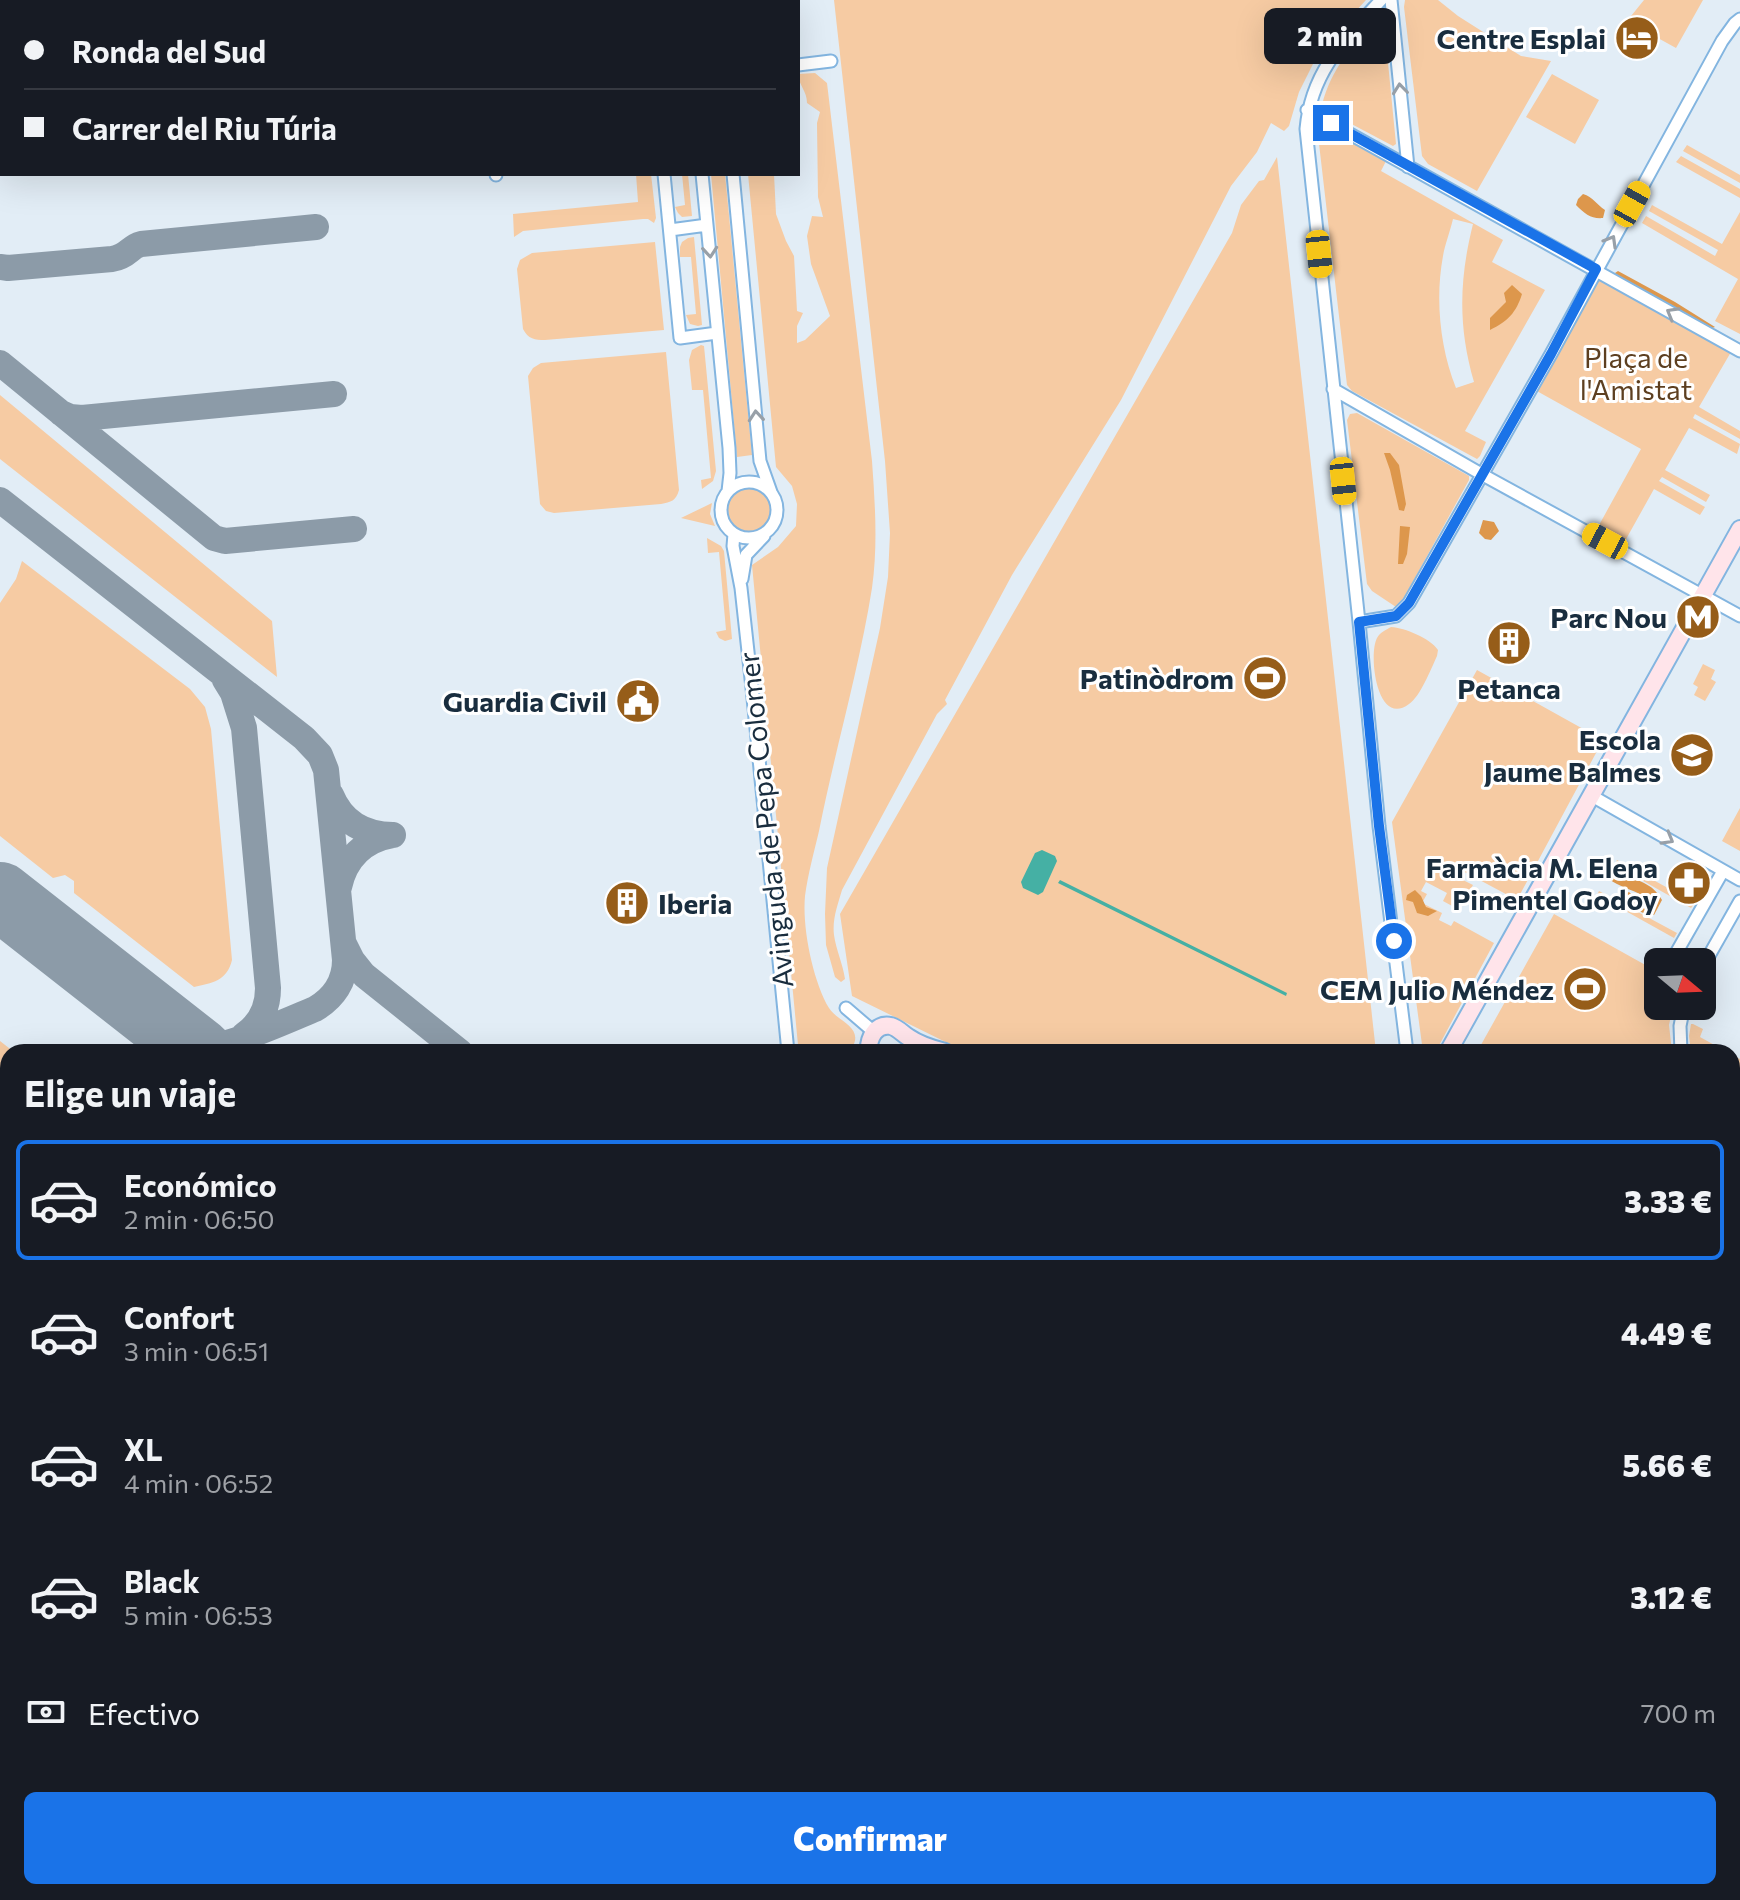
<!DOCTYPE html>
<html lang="es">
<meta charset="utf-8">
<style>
body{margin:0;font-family:Commissioner,sans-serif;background:#20242c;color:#f1f3f6;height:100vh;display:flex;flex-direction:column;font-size:30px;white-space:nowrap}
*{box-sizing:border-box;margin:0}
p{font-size:26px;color:#9ea1a6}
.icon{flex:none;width:44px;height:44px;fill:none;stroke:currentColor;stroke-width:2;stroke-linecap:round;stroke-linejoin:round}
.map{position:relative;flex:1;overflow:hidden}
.drawer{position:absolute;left:0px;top:1044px;width:1740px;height:856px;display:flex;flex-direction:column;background:#171b24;border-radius:24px 24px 0 0;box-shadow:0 8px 32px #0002}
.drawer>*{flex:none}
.top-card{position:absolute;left:0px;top:0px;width:800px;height:176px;box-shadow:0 8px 32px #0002;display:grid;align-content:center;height:176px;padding:0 24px;background:#171b24}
.needle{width:52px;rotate:109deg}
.controls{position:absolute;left:1644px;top:948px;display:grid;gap:16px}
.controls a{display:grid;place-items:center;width:72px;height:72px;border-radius:12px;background:#171b24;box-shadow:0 8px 32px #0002;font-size:40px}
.end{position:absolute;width:36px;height:36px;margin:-18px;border:10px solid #1a73e8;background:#fff;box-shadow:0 0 0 4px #fff}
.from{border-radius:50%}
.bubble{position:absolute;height:56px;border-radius:12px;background:#171b24;box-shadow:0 8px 32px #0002;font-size:26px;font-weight:800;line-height:56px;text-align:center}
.car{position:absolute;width:24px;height:48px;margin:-24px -12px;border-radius:10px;box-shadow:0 0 6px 2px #0007;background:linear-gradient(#f5c518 24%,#345 0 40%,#f5c518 0 76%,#345 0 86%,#f5c518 0)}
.top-card b{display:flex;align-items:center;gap:28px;height:76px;font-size:30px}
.top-card b+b{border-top:2px solid #363941}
.top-card i{width:20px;height:20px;background:#f1f3f6}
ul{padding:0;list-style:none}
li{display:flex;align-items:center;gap:24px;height:120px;margin:0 16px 12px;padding:0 8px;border:4px solid transparent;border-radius:12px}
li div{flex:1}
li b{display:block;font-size:30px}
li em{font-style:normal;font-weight:800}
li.current{border-color:#1a73e8}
li>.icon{width:72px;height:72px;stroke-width:1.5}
h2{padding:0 24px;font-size:36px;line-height:96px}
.pay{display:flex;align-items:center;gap:20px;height:88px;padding:0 24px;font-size:30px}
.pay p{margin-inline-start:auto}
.cta{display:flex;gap:16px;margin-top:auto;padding:16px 24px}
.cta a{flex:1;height:92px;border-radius:12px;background:#1a73e8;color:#fff;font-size:32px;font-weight:800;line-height:92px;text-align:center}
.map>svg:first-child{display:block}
.green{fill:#f6cba3;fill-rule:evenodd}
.forest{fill:#dd974c}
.water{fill:#45b0a4}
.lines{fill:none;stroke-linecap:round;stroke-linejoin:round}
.stream{stroke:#45b0a4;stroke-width:3}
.canal{stroke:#45b0a4;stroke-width:10}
.taxiway{stroke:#8c9ba8;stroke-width:26}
.runway{stroke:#8c9ba8;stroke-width:68}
.street-casing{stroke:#83b5e0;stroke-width:15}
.secondary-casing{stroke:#83b5e0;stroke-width:20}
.street{stroke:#fff;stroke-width:11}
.secondary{stroke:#ffe4ea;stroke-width:16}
.oneway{stroke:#98a0a8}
.route{stroke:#1a73e8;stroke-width:10}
.labels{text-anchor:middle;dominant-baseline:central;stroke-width:6;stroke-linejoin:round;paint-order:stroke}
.poi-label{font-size:28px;font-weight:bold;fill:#192d3e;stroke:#fff;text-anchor:end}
.park-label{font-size:28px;fill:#5d3f20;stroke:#fff}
.street-label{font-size:28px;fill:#192d3e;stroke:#fff}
</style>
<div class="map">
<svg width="1740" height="1900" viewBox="0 0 1740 1900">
<rect width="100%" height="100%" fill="#e2edf6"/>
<path class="green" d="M 834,0 L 1366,0 L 1320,50 L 1299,92 L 1289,126 L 1284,131 L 1271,123 L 1257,152 L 1231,186 L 1121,400 L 1012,575 L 945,700 L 947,704 L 937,714 L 842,890 C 838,904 832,919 834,935 C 836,950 843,964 845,979 L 841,982 L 835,977 L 826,945 L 825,914 L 827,868 L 880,628 L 888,577 L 890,533 L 885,461 Z
M 1405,0 L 1438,0 L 1458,16 L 1521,56 L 1551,61 L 1477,191 L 1428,164 L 1422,156 L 1404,7 Z
M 1644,0 L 1703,0 L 1676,48 L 1627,21 Z
M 1380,19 L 1384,22 L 1396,144 L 1393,146 L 1327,111 L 1322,105 C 1331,69 1353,43 1380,19 Z
M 815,73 L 827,83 L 872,461 C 875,503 878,545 872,588 C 859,670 835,750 819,831 C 814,852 808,874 805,896 C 802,928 813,981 829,1008 C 837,1021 861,1026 854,1044 L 837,1052 L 833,1047 L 802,1051 L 798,1045 L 752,565 L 778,547 L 796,526 L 797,504 L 792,486 L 776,467 L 748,174 L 774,174 L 776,214 L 786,241 L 794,256 L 797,311 L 803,313 L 797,326 L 797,343 L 805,340 L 830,316 L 811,264 L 807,236 L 812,216 L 823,217 L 818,197 L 817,123 L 820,112 L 807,103 C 807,91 799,86 798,74 Z
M 1552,74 L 1599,100 L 1575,144 L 1526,117 Z
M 1326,129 L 1386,161 L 1381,171 L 1503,240 L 1492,262 L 1545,290 L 1465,431 L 1486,442 L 1480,456 L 1477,459 L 1352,391 L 1347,385 L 1318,135 L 1319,130 ZM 1453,219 L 1473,224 C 1459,280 1458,327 1474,382 L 1456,388 C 1440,348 1435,299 1443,256 C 1445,244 1450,232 1453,219 Z
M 1687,145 L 1740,175 L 1740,183 L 1683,151 Z
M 1681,156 L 1740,189 L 1740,198 L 1676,162 Z
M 1277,157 L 1376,1052 L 966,1052 L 852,996 L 840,914 L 1232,233 L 1241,205 L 1259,181 L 1264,180 Z
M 636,174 L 651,174 L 656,218 L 654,223 L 648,219 L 643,219 L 523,231 L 514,237 L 513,214 L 638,202 Z
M 682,174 L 688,174 L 692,216 L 682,217 L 678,213 L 675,207 L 685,205 Z
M 711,174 L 725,174 L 752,455 L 737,457 Z
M 1652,205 L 1722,244 L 1740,212 L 1740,334 L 1715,321 L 1738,279 L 1642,223 L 1646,216 L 1715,256 L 1718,250 L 1649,211 Z
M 694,237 L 702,325 L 698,326 L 690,324 L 686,315 L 696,314 L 691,257 L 680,257 L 680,247 L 682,242 L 688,238 Z
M 655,242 L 664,330 L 545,340 C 535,340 528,339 523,329 L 517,269 L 520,260 L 532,253 Z
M 1598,280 L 1604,282 L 1731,352 L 1699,407 L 1740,431 L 1740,439 L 1695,414 L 1693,418 L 1740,444 L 1737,454 L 1689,428 L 1665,470 L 1710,495 L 1706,502 L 1662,477 L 1659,481 L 1705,507 L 1700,515 L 1654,489 L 1625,541 L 1598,527 L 1641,449 L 1535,390 L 1595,283 Z
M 701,345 L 704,346 L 716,471 L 713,481 L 702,489 L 701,480 L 711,478 L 703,390 L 692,390 L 689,360 L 692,350 Z
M 666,352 L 679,490 C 676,501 671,502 661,504 L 554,513 L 546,511 L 540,504 L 528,376 L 533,368 L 541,363 Z
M 0,395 L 272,621 L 277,677 L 0,459 Z
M 1357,413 L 1469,476 L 1469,480 L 1400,605 L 1396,607 L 1372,591 L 1367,584 L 1347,420 L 1350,414 Z
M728 510a22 22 0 1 1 44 0a22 22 0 1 1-44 0Z
M 712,503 L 710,514 L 715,526 L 681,518 Z
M 707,538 L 721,546 L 724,551 L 732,639 L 725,641 L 719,638 L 716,632 L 726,630 L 719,552 L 708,553 Z
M 22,561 L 190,689 L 205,707 L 211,729 L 232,960 C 227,981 212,983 194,987 L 74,893 L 74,881 L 65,875 L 53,878 L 0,836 L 0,603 L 16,579 Z
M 1391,627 C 1405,628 1430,638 1438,650 L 1437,656 C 1431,669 1420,697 1409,704 C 1377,728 1368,655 1377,638 C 1380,632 1386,630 1391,627 Z
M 1703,664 L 1715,670 L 1711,679 L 1716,682 L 1705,701 L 1694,695 L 1698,687 L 1693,684 Z
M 1477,670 L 1603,740 L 1517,900 L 1459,869 L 1455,876 L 1473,885 L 1465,899 L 1460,897 L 1454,907 L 1443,901 L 1447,893 L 1426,882 L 1421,891 L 1427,894 L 1422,903 L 1442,913 L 1439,920 L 1451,926 L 1454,921 L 1494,943 L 1436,1051 L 1423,1052 L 1392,822 Z
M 1740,808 L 1740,851 L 1722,841 Z
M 1617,860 L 1695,903 L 1691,908 L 1615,865 Z
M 1599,891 L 1677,933 L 1674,938 L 1597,895 Z
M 1554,914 L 1658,972 L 1658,1006 L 1673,1006 L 1669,1025 L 1672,1052 L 1477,1052 Z
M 1691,1024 L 1693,1024 L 1703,1029 L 1700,1037 L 1727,1052 L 1691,1052 L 1689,1036 Z
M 0,1041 L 14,1052 L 8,1052 L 8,1246 L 0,1271 L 3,1276 L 8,1275 L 7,1289 L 0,1288 Z
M 1732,1055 L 1740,1059 L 1740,1126 L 1732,1121 Z
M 1732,1264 L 1740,1266 L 1740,1376 L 1732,1373 Z
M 8,1347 L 8,1508 L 0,1506 L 0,1348 Z
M 0,1516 L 8,1517 L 8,1565 L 1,1577 L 4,1587 L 0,1589 Z
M 0,1693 L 8,1696 L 8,1887 L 0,1888 Z
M 1740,1844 L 1740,1894 L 1625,1900 L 1624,1892 L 1732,1892 L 1732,1846 Z
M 1011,1892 L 1046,1892 L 1047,1900 L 1012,1900 Z
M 1057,1892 L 1067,1892 L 1068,1896 L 1074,1898 L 1081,1893 L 1096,1893 L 1102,1900 L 1058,1900 Z
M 1109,1892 L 1254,1892 L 1257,1900 L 1128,1900 L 1126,1894 Z
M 1303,1892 L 1433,1892 L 1434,1900 L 1291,1900 L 1290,1896 Z"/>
<path class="forest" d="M 1583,194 C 1593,197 1597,205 1605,210 L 1603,218 C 1591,219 1585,214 1576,205 L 1578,199 Z
M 1618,271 L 1675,302 L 1715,327 L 1707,330 L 1612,275 Z
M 1512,285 L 1522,294 C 1516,313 1508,321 1490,330 L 1490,318 L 1506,302 L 1504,293 Z
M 1384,453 L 1390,453 L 1399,465 L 1406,504 L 1404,511 L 1399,510 L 1390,470 Z
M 1483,520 L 1494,522 L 1499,531 L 1491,540 L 1485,539 L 1479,533 Z
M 1400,526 L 1410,527 L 1407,554 L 1403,564 L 1398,564 Z
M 1620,873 C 1637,881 1652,882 1662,900 L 1654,915 C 1640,914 1630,907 1621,896 L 1629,892 L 1638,900 L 1643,896 C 1632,889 1619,887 1609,879 Z
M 1415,890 L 1421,896 L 1426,907 L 1437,911 L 1428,916 L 1417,913 L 1413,902 L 1406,900 L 1407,895 Z"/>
<path class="water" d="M 1042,850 L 1055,856 L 1057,861 L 1043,892 L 1038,895 L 1023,888 L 1021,882 L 1035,853 Z
M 1060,880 L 1287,993 L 1286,996 L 1058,883 Z"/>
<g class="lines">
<path class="stream" d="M 0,1319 L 8,1318
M 0,1368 L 8,1367
M 1119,1892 L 1120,1900"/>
<path class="canal" d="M 1030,1892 L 1030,1900"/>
<path class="taxiway" d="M 0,136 L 2,135
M 0,267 L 8,268 L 112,259 C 129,256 129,247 141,244 L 316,227
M 0,363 L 214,538 L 225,541 L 354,529
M 61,413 L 70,417 L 82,418 L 334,394
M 0,500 L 304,738 L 320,755 L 326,770 L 345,960 C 345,981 334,998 315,1009 C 293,1018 223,1050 203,1046 C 184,1042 169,1027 154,1017
M 225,680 L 233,693 L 244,728 L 268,988 C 268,1008 260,1024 244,1035
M 331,795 C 342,822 365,835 393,835
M 339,887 C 345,859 364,840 393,835
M 344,944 L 352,960 L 364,975 L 460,1052
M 258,1892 L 258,1900
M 189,1900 L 205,1892"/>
<path class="runway" d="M 0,896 L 199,1052"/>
<g class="street-casing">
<path id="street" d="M 480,0 L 480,2
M 648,0 L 648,2
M 684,0 L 684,2
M 717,0 L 718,2
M 1381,0 C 1344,40 1311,72 1306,129 L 1359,622 L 1379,826 L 1407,1052
M 1391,0 L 1408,167
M 798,65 L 831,61
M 1307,110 L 1740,351
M 496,174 L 496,175
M 664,174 L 680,338 L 717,333
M 702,174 L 729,448 L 730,473 L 728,491
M 733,174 L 760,461 L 771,492
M 670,230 L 707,225
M 1333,389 L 1483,475 L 1740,616
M721 510a28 28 0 1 1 56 0a28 28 0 1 1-56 0Z
M 734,534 L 733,546 L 741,588 L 752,688 L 788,1052
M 742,579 L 746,555 L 764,536
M 1359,622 L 1396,616 L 1409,603 L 1551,354 L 1722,41 L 1735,23 L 1740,19
M 1592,796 L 1740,880
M 1671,962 L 1723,871
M 1702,968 L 1740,901
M 846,1008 L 874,1032
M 1681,1052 L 1680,1026 L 1684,1006
M 1732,1215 L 1740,1217
M 1732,1273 L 1740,1276
M 1732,1435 L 1740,1439
M 1732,1536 L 1740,1536
M 1732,1728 L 1740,1728
M 635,1892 L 636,1900
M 1253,1892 L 1254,1896 L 1270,1892
M 1465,1892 L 1465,1900
M 1476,1892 L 1477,1900"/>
</g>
<g class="secondary-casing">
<path id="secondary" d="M 869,1052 C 868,1039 875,1023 891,1026 C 898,1028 902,1033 908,1037 C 918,1044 933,1049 945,1052
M 1448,1052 L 1740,529
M 1732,1191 L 1740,1189
M 976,1892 L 977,1900"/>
</g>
<use href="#street" class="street"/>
<use href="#secondary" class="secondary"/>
</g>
<defs><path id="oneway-chevron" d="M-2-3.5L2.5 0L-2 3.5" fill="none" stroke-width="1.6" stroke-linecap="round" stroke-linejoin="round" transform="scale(2)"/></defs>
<g class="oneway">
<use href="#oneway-chevron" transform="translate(1400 89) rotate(-96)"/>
<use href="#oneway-chevron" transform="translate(1611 241) rotate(-60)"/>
<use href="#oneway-chevron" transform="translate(710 252) rotate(85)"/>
<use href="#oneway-chevron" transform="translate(1672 313) rotate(-150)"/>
<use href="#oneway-chevron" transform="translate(756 416) rotate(-95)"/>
<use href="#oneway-chevron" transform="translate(1668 839) rotate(30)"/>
</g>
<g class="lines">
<path class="route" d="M 1331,123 L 1596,269 L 1551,354 L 1409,603 L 1396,616 L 1359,622 L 1379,826 L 1394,941"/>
</g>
<defs>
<g id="hotel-disc" transform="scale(2.3)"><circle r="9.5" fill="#965d19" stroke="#fff"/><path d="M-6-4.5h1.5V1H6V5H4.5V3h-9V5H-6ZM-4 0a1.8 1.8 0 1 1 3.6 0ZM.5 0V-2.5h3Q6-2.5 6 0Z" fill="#fff"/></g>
<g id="metro-disc" transform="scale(2.3)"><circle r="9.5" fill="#965d19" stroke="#fff"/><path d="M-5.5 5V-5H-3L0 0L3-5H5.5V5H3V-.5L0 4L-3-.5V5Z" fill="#fff"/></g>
<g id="building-disc" transform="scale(2.3)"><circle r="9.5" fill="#965d19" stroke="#fff"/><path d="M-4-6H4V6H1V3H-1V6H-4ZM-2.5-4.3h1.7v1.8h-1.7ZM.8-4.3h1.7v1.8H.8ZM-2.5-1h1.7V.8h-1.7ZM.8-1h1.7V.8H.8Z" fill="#fff"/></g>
<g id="stadium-disc" transform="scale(2.3)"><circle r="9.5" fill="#965d19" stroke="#fff"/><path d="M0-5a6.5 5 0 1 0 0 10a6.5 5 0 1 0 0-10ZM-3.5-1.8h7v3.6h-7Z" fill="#fff"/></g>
<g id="civic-disc" transform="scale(2.3)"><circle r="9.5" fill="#965d19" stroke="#fff"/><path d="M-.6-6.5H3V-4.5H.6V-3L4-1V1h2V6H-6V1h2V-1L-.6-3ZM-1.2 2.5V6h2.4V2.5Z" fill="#fff"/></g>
<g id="school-disc" transform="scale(2.3)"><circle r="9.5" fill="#965d19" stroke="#fff"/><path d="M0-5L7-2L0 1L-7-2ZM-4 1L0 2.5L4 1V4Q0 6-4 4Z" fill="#fff"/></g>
<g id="pharmacy-disc" transform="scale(2.3)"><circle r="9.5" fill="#965d19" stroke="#fff"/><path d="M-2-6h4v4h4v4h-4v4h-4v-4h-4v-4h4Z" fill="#fff"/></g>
</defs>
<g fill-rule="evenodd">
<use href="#hotel-disc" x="1637" y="38"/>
<use href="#metro-disc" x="1698" y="617"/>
<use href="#building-disc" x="1509" y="643"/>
<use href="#stadium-disc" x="1265" y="678"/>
<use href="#civic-disc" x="638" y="701"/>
<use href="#school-disc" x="1692" y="755"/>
<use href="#pharmacy-disc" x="1689" y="883"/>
<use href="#building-disc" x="627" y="903"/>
<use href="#stadium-disc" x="1585" y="989"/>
</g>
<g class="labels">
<g class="poi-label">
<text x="1606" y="38">Centre Esplai</text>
<text x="1667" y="617">Parc Nou</text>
<text x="1234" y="678">Patinòdrom</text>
<text x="1509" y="688" text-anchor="middle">Petanca</text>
<text x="607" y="701">Guardia Civil</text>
<text x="1661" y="739">Escola<tspan x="1661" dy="32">Jaume Balmes</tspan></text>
<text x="1658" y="867">Farmàcia M. Elena<tspan x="1658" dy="32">Pimentel Godoy</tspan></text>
<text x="658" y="903" text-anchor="start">Iberia</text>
<text x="1554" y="989">CEM Julio Méndez</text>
</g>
<g class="park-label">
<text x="1636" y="357">Plaça de<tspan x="1636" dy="32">l'Amistat</tspan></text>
</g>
<g class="street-label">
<text transform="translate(765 820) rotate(-96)">Avinguda de Pepa Colomer</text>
</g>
</g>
</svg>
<div class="controls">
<a><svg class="needle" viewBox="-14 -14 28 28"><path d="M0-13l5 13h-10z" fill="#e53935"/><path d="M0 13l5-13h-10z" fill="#9ea1a6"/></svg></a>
</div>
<i class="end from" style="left:1394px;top:941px"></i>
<i class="end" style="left:1331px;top:123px"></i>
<div class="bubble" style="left:1264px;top:8px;width:132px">2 min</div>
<i class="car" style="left:1632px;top:204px;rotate:29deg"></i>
<i class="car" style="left:1319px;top:254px;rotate:174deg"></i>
<i class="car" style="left:1343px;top:481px;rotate:174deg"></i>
<i class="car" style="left:1605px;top:541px;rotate:298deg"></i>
<div class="top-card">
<b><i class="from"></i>Ronda del Sud</b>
<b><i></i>Carrer del Riu Túria</b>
</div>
<section class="drawer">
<h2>Elige un viaje</h2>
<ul>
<li class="current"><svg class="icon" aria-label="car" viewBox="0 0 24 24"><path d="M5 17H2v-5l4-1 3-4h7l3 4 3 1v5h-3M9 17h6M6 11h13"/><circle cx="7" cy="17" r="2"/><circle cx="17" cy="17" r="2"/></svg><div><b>Económico</b><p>2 min · 06:50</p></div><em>3.33 €</em></li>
<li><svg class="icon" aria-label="car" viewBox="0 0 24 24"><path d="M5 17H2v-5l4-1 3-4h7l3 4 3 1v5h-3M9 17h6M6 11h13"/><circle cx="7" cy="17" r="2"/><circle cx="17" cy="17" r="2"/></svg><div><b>Confort</b><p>3 min · 06:51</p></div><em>4.49 €</em></li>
<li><svg class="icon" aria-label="car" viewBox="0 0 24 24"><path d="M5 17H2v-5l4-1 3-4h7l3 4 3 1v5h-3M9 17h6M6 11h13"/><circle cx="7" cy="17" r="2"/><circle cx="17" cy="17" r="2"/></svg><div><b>XL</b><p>4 min · 06:52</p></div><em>5.66 €</em></li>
<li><svg class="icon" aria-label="car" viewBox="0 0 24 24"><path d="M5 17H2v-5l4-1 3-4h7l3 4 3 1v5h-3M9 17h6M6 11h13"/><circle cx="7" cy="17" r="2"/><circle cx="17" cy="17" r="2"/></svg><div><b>Black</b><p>5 min · 06:53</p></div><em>3.12 €</em></li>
</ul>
<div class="pay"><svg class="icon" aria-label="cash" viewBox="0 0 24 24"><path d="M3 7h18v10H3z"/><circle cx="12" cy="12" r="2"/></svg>Efectivo<p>700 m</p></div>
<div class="cta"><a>Confirmar</a></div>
</section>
</div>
